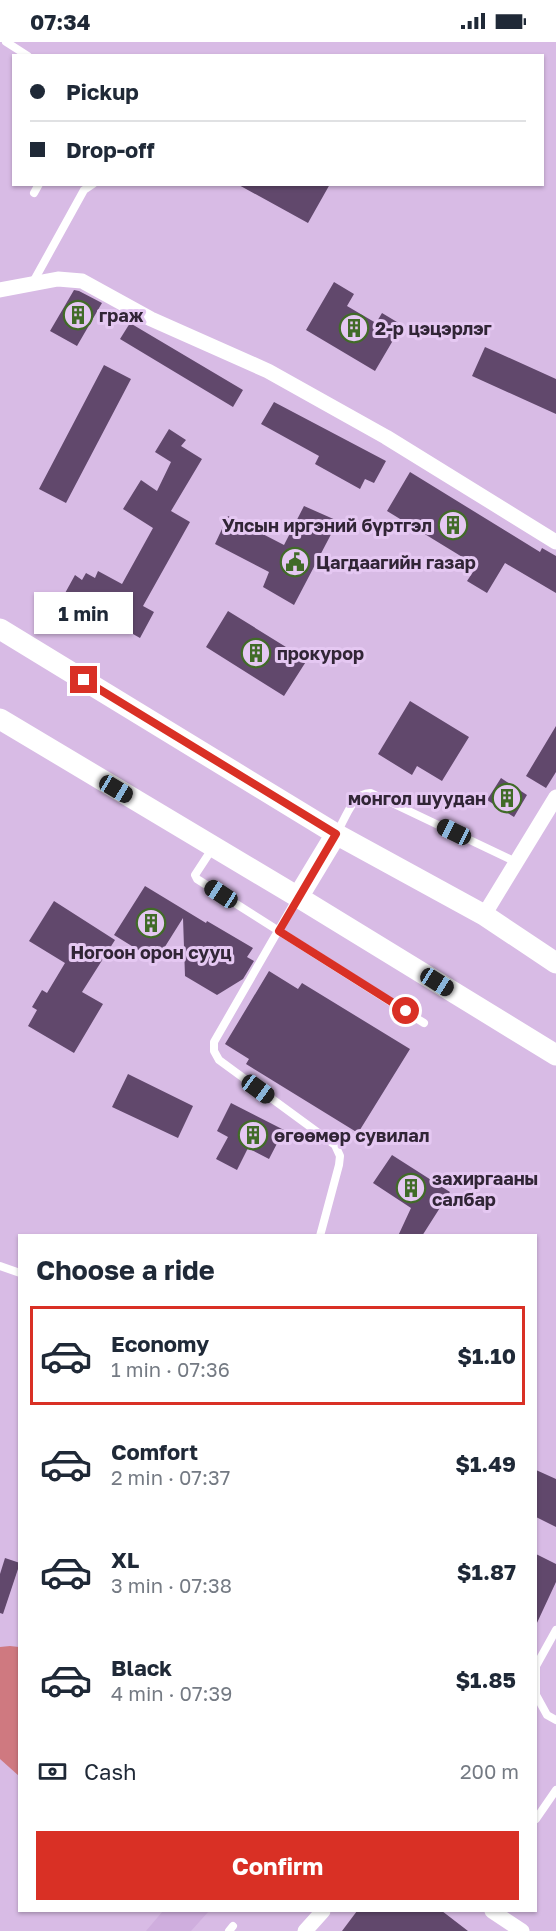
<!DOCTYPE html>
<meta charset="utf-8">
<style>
body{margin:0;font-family:"Golos Text",sans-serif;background:#f2f2f3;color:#1f2937;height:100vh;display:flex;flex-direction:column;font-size:22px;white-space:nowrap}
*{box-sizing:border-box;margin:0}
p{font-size:20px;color:#747a83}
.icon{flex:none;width:33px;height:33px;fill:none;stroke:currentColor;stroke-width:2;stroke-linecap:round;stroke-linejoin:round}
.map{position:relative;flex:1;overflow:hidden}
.drawer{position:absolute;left:18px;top:1192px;width:519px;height:678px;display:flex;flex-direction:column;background:#fff;border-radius:0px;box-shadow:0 2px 4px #0004}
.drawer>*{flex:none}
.top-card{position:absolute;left:12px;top:12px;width:532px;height:132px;border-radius:0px;box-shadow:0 2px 4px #0004;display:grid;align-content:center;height:132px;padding:0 18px;background:#fff}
.end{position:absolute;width:27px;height:27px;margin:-14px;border:8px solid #d93025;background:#fff;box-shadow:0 0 0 3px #fff}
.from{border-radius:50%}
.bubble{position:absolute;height:42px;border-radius:0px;background:#fff;box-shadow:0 2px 4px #0004;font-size:20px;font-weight:700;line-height:42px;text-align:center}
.car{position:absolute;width:18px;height:36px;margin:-18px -9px;border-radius:8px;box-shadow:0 0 4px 2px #0007;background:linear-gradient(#222 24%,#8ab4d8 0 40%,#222 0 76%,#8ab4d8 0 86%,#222 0)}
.top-card b{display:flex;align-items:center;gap:21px;height:57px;font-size:22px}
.top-card b+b{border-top:2px solid #e0e1e3}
.top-card i{width:15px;height:15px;background:#1f2937}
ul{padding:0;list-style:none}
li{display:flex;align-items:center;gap:18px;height:99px;margin:0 12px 9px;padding:0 6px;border:3px solid transparent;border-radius:0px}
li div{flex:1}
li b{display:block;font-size:22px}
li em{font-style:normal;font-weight:700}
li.on{border-color:#d93025}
li>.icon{width:54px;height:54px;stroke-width:1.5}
h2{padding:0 18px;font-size:27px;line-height:72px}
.pay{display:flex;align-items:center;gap:15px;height:66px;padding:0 18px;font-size:22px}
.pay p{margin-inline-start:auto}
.action{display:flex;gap:12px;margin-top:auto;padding:12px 18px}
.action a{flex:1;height:69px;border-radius:0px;background:#d93025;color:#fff;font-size:24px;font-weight:700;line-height:69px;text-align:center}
.status{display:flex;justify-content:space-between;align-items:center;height:42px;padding:0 30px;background:#fff;direction:ltr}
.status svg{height:16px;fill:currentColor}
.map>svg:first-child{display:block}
.built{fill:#cfaede}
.green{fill:#cf7980}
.building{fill:#61486c}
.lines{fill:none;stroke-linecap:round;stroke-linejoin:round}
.service{stroke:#fff;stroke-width:8}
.minor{stroke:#fff;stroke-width:15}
.secondary{stroke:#fff;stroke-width:21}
.route{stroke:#d93025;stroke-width:8}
.labels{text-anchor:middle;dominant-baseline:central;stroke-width:6;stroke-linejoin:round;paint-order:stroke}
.poi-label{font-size:18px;font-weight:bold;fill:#312536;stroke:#e5c8f2;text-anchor:start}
</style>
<div class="status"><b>07:34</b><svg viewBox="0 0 49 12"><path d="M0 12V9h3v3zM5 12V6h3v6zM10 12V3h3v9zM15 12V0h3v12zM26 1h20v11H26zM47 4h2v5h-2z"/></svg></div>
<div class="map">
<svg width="556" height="1889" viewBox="0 0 556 1889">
<rect width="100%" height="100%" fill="#d8bbe5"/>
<path class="built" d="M 163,1869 L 209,1869 L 191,1889 L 146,1889 Z"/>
<path class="green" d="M 10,1604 L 19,1605 L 19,1734 L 0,1717 L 0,1605 Z"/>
<path class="building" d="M 237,142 L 330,142 L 308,181 Z
M 334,240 L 354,252 L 347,264 L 376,281 L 382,271 L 402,283 L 375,329 L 306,288 Z
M 74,248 L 79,249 L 102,261 L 77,304 L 50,289 Z
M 130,281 L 243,348 L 233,365 L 120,297 Z
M 485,305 L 556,337 L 556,372 L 472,334 Z
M 104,323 L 131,337 L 66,461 L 39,447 Z
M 274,360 L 386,419 L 374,441 L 365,437 L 360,447 L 315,422 L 319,414 L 261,382 Z
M 169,387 L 186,398 L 181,404 L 202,417 L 171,469 L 190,480 L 143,564 L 154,570 L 140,596 L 64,553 L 75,533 L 82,538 L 86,531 L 95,536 L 98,529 L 122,542 L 153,486 L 123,467 L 141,438 L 157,449 L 171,420 L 155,410 Z
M 410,430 L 540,510 L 542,506 L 556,514 L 556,551 L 505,521 L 487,551 L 467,539 L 477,524 L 387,469 Z
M 304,464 L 338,479 L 294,563 L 263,545 L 269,530 L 215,502 L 228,474 L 284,503 Z
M 228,569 L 307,618 L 284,654 L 206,605 Z
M 410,659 L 469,695 L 442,739 L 417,724 L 412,733 L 378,712 Z
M 556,684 L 556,730 L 546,746 L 526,734 Z
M 501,736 L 527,753 L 514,775 L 487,758 Z
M 145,844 L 206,881 L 207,879 L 253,906 L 247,915 L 254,919 L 243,937 L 217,953 L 185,934 L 183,876 L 156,919 L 114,893 Z
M 54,859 L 115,898 L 82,950 L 103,962 L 74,1011 L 28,984 L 37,968 L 32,965 L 42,948 L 47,951 L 65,921 L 29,899 Z
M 269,929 L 298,947 L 302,941 L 410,1007 L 358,1091 L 246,1022 L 249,1017 L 225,1002 Z
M 128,1032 L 193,1064 L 178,1096 L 112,1065 Z
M 231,1061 L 284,1088 L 269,1117 L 248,1106 L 237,1128 L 216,1117 L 228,1095 L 217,1089 Z
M 392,1113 L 450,1150 L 422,1194 L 398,1194 L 411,1166 L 373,1141 Z
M 536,1428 L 556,1437 L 556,1485 L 536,1475 Z
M 536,1512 L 556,1522 L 556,1540 L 536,1583 Z
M 5,1516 L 20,1521 L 3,1572 L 0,1571 L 0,1532 Z
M 357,1869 L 442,1869 L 468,1889 L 342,1889 Z"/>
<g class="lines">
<path class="service" d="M 6,0 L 28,14
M 34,151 L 39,142
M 32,242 L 84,148 L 93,142
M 337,791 C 345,777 353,750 371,751 L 516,820
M 212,807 L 195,833 L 197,837 L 424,981
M 297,856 L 214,1000 L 214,1009 L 219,1018 L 335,1103 L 340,1114 L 339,1123 L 320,1194
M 0,1224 L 20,1231
M 556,1588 L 536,1624 L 536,1653 L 547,1673 L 556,1678
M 536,1777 L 556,1748
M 229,1889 L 233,1884"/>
<path class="minor" d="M 0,248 L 58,237 L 82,239 L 151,277 L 268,329 L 386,395 L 556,500
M 484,873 L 556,755
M 492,1869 L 522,1889
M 305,1889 L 323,1869"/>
<path class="secondary" d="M 0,587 L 336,792 L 484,873 L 556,921
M 0,677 L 298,855 L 556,1013
M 298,855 L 336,792"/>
</g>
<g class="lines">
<path class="route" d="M 84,638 L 336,792 L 279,889 L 406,969"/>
</g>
<defs>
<g id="building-ring" transform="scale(1.5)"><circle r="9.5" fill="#e5c8f2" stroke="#416b28" stroke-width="1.5"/><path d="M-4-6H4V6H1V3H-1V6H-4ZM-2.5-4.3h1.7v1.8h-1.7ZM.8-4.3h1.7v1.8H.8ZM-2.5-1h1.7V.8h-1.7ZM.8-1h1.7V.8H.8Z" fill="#416b28"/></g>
<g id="civic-ring" transform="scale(1.5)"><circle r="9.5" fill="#e5c8f2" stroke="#416b28" stroke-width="1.5"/><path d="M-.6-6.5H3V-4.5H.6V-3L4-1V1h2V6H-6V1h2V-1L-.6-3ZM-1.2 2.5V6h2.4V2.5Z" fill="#416b28"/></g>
</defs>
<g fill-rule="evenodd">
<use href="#building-ring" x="78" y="273"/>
<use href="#building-ring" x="354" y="286"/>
<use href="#building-ring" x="453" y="483"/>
<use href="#civic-ring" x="295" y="520"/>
<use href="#building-ring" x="256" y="611"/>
<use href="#building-ring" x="507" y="756"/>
<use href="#building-ring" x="151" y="881"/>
<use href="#building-ring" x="253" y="1093"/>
<use href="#building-ring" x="411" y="1146"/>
</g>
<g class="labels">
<g class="poi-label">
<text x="99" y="273">граж</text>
<text x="375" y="286">2-р цэцэрлэг</text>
<text x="432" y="483" text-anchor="end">Улсын иргэний бүртгэл</text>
<text x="316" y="520">Цагдаагийн газар</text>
<text x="277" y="611">прокурор</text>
<text x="486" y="756" text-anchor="end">монгол шуудан</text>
<text x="151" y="910" text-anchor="middle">Ногоон орон сууц</text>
<text x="274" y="1093">өгөөмөр сувилал</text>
<text x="432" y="1136">захиргааны<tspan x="432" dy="21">салбар</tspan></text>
</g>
</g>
</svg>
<i class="end from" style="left:406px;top:969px"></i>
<i class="end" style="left:84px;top:638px"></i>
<div class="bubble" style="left:34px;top:550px;width:99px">1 min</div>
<i class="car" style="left:116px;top:747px;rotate:121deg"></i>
<i class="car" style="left:454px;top:790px;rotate:296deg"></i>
<i class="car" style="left:221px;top:852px;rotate:303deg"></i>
<i class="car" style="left:437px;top:940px;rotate:122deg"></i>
<i class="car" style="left:258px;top:1047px;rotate:126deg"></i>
<div class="top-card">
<b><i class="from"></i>Pickup</b>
<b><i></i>Drop-off</b>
</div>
<section class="drawer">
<h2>Choose a ride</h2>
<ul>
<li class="on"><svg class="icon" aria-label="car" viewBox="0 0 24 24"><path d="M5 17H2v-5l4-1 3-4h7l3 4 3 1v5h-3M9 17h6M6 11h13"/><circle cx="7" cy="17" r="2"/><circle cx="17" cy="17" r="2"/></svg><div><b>Economy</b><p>1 min · 07:36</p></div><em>$1.10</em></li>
<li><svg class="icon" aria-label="car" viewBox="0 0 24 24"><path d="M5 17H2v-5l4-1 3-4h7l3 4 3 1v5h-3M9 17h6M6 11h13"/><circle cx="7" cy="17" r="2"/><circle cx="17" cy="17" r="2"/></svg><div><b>Comfort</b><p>2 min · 07:37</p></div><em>$1.49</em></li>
<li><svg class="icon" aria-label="car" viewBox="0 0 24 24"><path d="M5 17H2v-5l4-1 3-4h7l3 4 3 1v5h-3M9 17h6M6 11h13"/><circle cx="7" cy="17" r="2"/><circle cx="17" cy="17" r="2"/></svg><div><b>XL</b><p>3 min · 07:38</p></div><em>$1.87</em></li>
<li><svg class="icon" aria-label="car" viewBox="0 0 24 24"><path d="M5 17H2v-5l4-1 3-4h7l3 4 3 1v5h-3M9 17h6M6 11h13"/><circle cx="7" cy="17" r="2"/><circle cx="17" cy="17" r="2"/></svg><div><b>Black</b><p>4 min · 07:39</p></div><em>$1.85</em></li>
</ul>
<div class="pay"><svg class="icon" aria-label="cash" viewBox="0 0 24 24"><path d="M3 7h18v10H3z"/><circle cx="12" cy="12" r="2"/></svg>Cash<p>200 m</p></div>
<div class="action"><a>Confirm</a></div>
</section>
</div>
